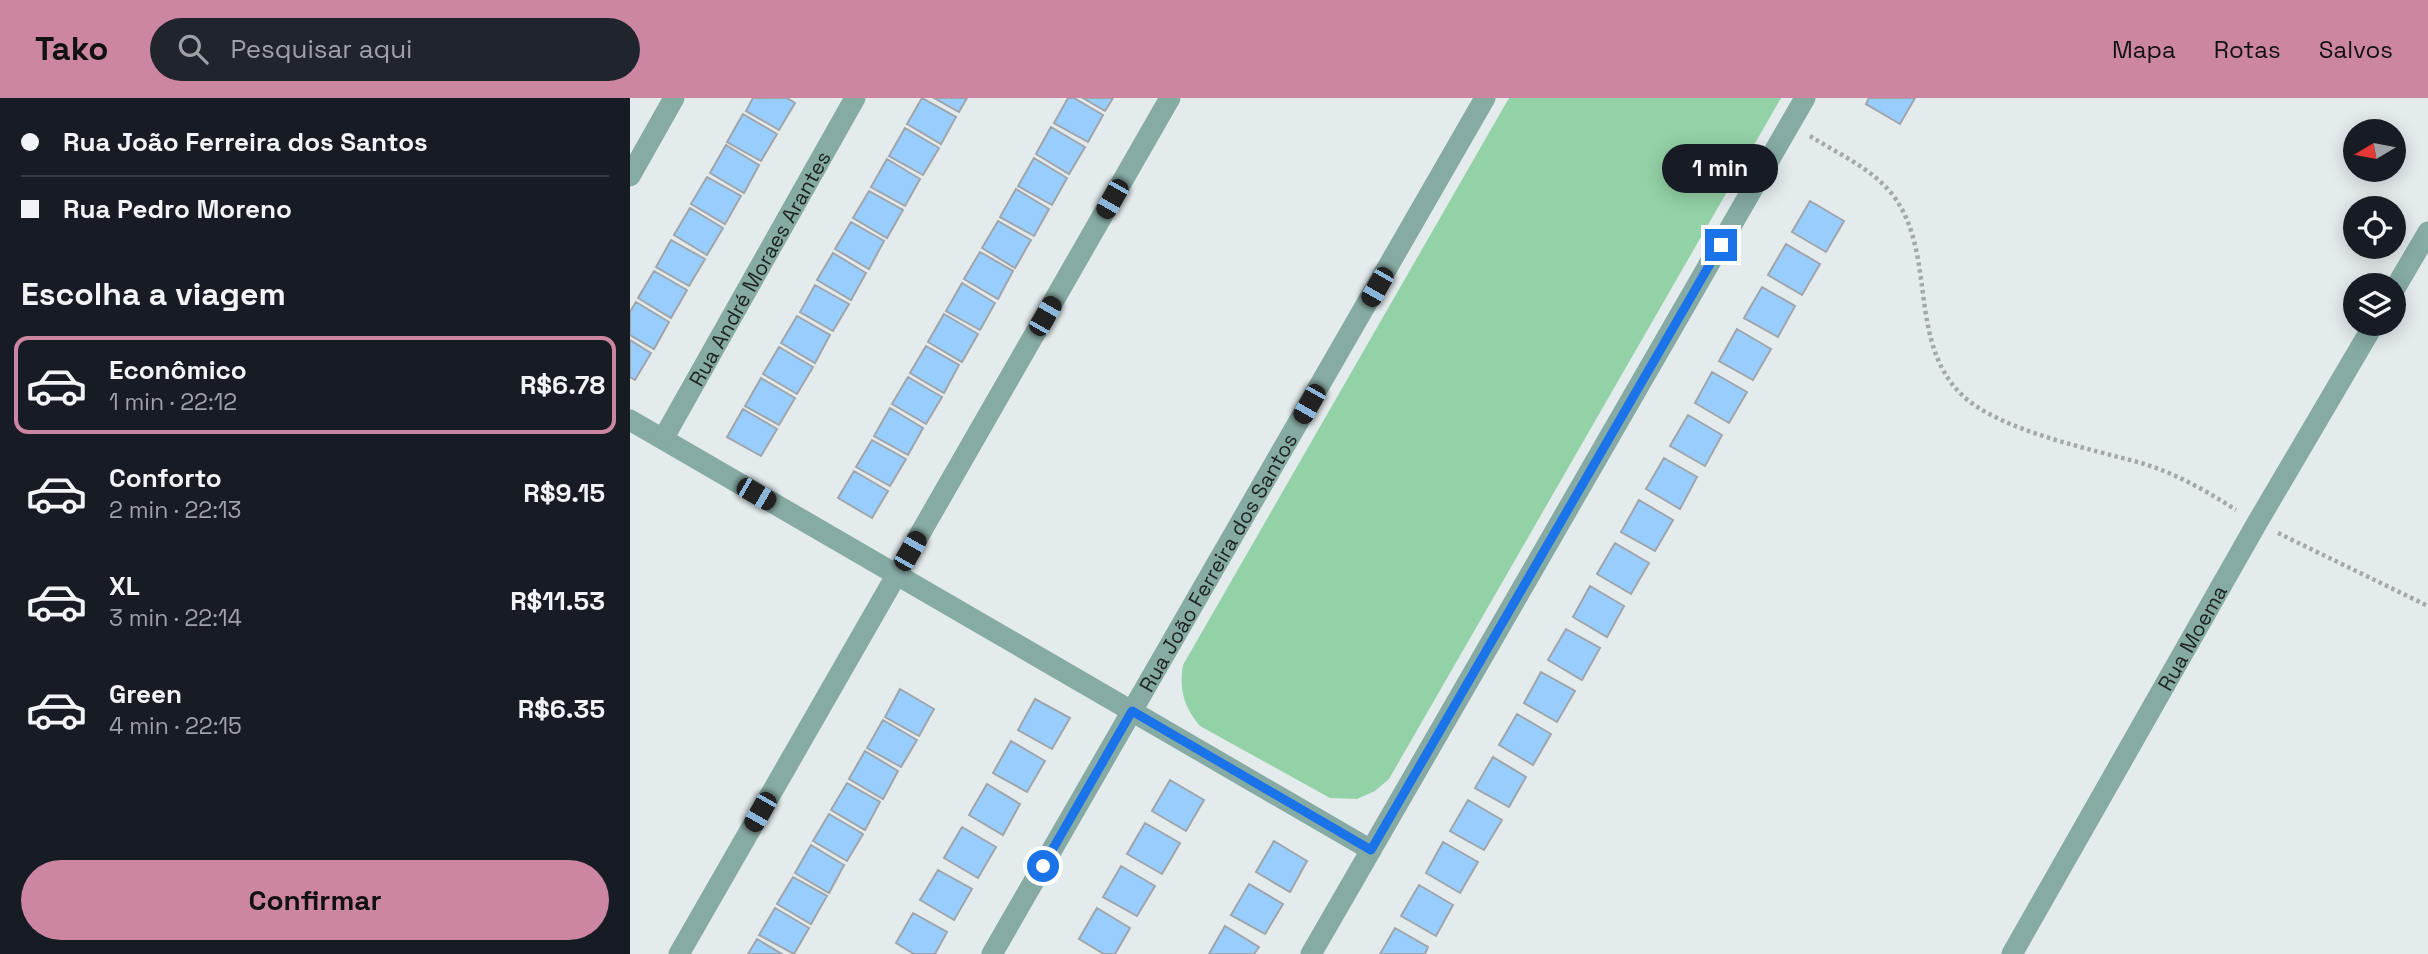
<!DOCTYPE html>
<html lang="pt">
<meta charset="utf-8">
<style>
body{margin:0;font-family:"Space Grotesk",sans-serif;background:#20242c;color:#f1f3f6;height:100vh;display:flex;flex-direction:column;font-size:26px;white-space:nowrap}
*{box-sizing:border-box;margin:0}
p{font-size:23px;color:#9ea1a6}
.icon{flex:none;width:38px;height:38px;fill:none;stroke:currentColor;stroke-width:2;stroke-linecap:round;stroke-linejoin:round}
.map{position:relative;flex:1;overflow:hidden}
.panel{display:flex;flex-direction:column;background:#171b24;width:630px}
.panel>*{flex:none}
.banner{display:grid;align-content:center;height:154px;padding:0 21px;background:#171b24}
.needle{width:46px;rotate:260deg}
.controls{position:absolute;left:1713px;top:21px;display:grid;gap:14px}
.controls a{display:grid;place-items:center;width:63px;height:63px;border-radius:50%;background:#171b24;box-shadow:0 4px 18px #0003;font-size:35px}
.end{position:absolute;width:32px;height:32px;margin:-16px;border:9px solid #1a73e8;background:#fff;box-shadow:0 0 0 4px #fff}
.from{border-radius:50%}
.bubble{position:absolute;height:49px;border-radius:24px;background:#171b24;box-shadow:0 4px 18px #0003;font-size:23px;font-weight:800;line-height:49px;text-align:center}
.car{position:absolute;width:21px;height:42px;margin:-21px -10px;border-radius:9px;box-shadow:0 0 5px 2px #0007;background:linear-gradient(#222 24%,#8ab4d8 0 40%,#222 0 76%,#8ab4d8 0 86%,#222 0)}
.banner b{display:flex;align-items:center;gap:24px;height:66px;font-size:26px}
.banner b+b{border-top:2px solid #363941}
.banner i{width:18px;height:18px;background:#f1f3f6}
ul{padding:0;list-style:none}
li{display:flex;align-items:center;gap:21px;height:98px;margin:0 14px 10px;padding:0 7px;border:4px solid transparent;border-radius:14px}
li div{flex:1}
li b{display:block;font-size:26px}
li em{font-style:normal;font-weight:800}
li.selected{border-color:#cd86a1}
li>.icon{width:63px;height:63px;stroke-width:1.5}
h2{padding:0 21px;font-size:32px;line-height:84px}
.primary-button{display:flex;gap:14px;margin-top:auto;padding:14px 21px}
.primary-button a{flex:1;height:80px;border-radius:42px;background:#cd86a1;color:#111;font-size:28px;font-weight:800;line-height:80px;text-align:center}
header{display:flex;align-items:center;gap:42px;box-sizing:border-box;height:98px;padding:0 35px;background:#cd86a1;color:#111}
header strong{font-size:33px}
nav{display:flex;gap:38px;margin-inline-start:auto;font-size:24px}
.search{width:490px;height:63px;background:#20242c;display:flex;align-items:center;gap:18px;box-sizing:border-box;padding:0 24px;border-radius:38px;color:#9ea1a6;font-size:26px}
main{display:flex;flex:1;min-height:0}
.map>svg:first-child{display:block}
.green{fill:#93d1a6}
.building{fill:#97cdff;stroke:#a0a5aa;stroke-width:2}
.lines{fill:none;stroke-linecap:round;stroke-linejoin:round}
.path{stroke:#a3a9aa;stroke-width:4.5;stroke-dasharray:3.5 3.5;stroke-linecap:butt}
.minor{stroke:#86aaa4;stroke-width:21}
.route{stroke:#1a73e8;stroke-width:9}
.labels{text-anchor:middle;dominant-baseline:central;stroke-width:6;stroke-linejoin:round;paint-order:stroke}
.street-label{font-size:21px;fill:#1f2222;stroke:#e4ebed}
</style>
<header>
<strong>Tako</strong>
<div class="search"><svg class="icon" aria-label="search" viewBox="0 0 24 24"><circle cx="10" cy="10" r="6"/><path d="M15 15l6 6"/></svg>Pesquisar aqui</div>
<nav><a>Mapa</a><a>Rotas</a><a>Salvos</a></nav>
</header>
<main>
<section class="panel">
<div class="banner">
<b><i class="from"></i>Rua João Ferreira dos Santos</b>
<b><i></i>Rua Pedro Moreno</b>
</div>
<h2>Escolha a viagem</h2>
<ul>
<li class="selected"><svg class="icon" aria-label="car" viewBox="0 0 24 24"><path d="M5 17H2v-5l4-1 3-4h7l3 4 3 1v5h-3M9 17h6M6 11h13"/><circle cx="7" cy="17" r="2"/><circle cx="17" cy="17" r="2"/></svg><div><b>Econômico</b><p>1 min · 22:12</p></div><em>R$6.78</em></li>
<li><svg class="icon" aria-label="car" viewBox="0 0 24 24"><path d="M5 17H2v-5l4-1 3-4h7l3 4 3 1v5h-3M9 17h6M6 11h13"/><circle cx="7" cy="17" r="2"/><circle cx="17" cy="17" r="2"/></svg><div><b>Conforto</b><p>2 min · 22:13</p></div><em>R$9.15</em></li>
<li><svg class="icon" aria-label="car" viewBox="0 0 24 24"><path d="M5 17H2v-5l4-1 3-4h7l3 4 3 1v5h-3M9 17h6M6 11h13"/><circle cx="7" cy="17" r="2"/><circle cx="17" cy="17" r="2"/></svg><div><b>XL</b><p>3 min · 22:14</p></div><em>R$11.53</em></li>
<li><svg class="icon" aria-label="car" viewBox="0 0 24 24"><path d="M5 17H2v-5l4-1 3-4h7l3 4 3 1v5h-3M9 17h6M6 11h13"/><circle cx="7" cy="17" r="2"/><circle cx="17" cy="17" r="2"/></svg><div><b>Green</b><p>4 min · 22:15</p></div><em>R$6.35</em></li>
</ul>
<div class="primary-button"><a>Confirmar</a></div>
</section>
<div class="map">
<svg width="1798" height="856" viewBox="0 0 1798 856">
<rect width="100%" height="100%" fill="#e4ebed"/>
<path class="green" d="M 879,0 L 1151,0 L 759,681 L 745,693 L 727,701 L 700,700 L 570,628 C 554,610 549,592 553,567 Z"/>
<path class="building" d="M 123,0 L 157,0 L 165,5 L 149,32 L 116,13 Z
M 292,0 L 326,19 L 311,46 L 277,26 Z
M 304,0 L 337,0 L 329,14 Z
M 438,0 L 444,0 L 473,17 L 458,44 L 424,25 Z
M 453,0 L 483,0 L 475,13 Z
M 1239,0 L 1285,0 L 1270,26 L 1236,6 Z
M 113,16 L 147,36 L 131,63 L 97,44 Z
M 421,29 L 455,49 L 439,76 L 406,56 Z
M 275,30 L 309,50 L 293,77 L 259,58 Z
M 96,47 L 129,67 L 114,95 L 80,75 Z
M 404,60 L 437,80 L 422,107 L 388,88 Z
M 257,61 L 290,81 L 275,108 L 241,89 Z
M 77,79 L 111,98 L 95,126 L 61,106 Z
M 386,91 L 419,111 L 404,138 L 370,119 Z
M 239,93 L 273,112 L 257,140 L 223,120 Z
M 1180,103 L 1214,123 L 1196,154 L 1162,134 Z
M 60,110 L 93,130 L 77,157 L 44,137 Z
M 368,123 L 401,142 L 385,170 L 352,150 Z
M 221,124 L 254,143 L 239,171 L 205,151 Z
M 41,142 L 75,161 L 59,188 L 26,169 Z
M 1156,146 L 1190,166 L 1172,197 L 1138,177 Z
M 350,154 L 383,173 L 368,201 L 334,181 Z
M 203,155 L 236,175 L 221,202 L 187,182 Z
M 24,173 L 57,192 L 41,220 L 8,200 Z
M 332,185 L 365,205 L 350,232 L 316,213 Z
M 185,187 L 219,206 L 203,233 L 170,214 Z
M 1132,189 L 1165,208 L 1148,239 L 1114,220 Z
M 6,204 L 39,224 L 24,251 L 0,237 L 0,214 Z
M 314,216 L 348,236 L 332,264 L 298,244 Z
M 167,218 L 200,237 L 185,265 L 151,245 Z
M 1107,231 L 1141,251 L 1123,282 L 1089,263 Z
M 0,242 L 21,255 L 5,282 L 0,279 Z
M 296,248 L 329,267 L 314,295 L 280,275 Z
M 149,249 L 183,269 L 167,296 L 133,276 Z
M 1082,274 L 1117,294 L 1099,325 L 1065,305 Z
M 278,279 L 312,299 L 296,326 L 262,306 Z
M 131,280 L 165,300 L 149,327 L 115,308 Z
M 260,310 L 293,330 L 278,357 L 244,338 Z
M 113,311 L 147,331 L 131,358 L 97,339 Z
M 1058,317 L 1092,337 L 1075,368 L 1040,348 Z
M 242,342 L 276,361 L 260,388 L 226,369 Z
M 1034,360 L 1067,379 L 1050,411 L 1016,391 Z
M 224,373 L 258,393 L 242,420 L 208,400 Z
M 1009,402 L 1043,422 L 1025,453 L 991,434 Z
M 985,445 L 1019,465 L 1001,496 L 967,476 Z
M 960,488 L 994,508 L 977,539 L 943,519 Z
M 936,531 L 970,550 L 952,582 L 918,562 Z
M 911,574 L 945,593 L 927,624 L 894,605 Z
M 270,591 L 304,611 L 289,638 L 255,619 Z
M 405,601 L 440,620 L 422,651 L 388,632 Z
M 887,616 L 921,636 L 903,667 L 869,647 Z
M 253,622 L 287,642 L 271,669 L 237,650 Z
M 381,643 L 415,663 L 397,694 L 363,675 Z
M 235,653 L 268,673 L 253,701 L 219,681 Z
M 863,659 L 896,679 L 879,709 L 845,690 Z
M 540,682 L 574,702 L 556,733 L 522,713 Z
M 217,685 L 250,704 L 235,732 L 201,712 Z
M 357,686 L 390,706 L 373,737 L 339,717 Z
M 838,702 L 872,722 L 854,752 L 820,733 Z
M 199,716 L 233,736 L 217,763 L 183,743 Z
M 515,725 L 550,745 L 532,776 L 497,756 Z
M 332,729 L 366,749 L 348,780 L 314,760 Z
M 644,743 L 677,763 L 660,794 L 626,774 Z
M 813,744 L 848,764 L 830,795 L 796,775 Z
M 181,747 L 214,767 L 199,795 L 165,775 Z
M 491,768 L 525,788 L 507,818 L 473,799 Z
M 308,772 L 342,791 L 324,822 L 290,802 Z
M 163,779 L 197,798 L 181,826 L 147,806 Z
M 619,786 L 653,806 L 635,836 L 601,817 Z
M 789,787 L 823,807 L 806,838 L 771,818 Z
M 145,810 L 179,830 L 164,856 L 129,837 Z
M 467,810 L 500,830 L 485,856 L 474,856 L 449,841 Z
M 283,815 L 317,834 L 305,856 L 284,856 L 266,845 Z
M 595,828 L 629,849 L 624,856 L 579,856 Z
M 765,830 L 798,849 L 795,856 L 750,856 Z
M 127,841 L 152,856 L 118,856 Z"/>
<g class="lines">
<path class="path" d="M 1180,38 C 1207,55 1241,70 1262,96 C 1308,155 1276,244 1333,298 C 1371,333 1461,351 1511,365 C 1545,375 1577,393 1606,412
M 1648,435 L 1798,508"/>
<g class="minor">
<path d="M 0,78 L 44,0"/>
<path d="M 1764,192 L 1798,134"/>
<path d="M 0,322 L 741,752"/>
<path id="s1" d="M 33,341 L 225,0"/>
<path d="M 49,856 L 540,0"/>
<path id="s2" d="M 362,856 L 855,0"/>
<path d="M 681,856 L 1175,0"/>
<path id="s3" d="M 1382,856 L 1627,425 L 1744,226"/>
</g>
</g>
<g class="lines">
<path class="route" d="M 413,768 L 502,613 L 741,752 L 1091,147"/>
</g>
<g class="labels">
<g class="street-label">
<text stroke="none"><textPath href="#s1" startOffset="196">Rua André Moraes Arantes</textPath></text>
<text stroke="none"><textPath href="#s2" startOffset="452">Rua João Ferreira dos Santos</textPath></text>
<text stroke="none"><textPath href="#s3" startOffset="364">Rua Moema</textPath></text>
</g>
</g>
</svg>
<div class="controls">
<a><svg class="needle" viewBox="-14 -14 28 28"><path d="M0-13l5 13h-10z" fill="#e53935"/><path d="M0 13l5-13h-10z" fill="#9ea1a6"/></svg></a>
<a><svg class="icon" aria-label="locate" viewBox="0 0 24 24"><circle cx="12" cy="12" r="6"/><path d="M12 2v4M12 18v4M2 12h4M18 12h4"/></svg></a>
<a><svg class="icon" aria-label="layers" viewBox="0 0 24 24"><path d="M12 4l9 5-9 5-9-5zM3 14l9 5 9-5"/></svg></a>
</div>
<i class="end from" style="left:413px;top:768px"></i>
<i class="end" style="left:1091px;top:147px"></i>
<div class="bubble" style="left:1032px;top:46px;width:116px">1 min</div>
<i class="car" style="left:482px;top:101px;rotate:210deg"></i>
<i class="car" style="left:747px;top:189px;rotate:210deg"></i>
<i class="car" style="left:415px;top:218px;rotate:30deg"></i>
<i class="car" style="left:679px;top:306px;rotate:210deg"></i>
<i class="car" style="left:126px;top:396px;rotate:120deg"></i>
<i class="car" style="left:280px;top:453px;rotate:30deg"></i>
<i class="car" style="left:130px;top:714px;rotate:210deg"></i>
</div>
</main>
